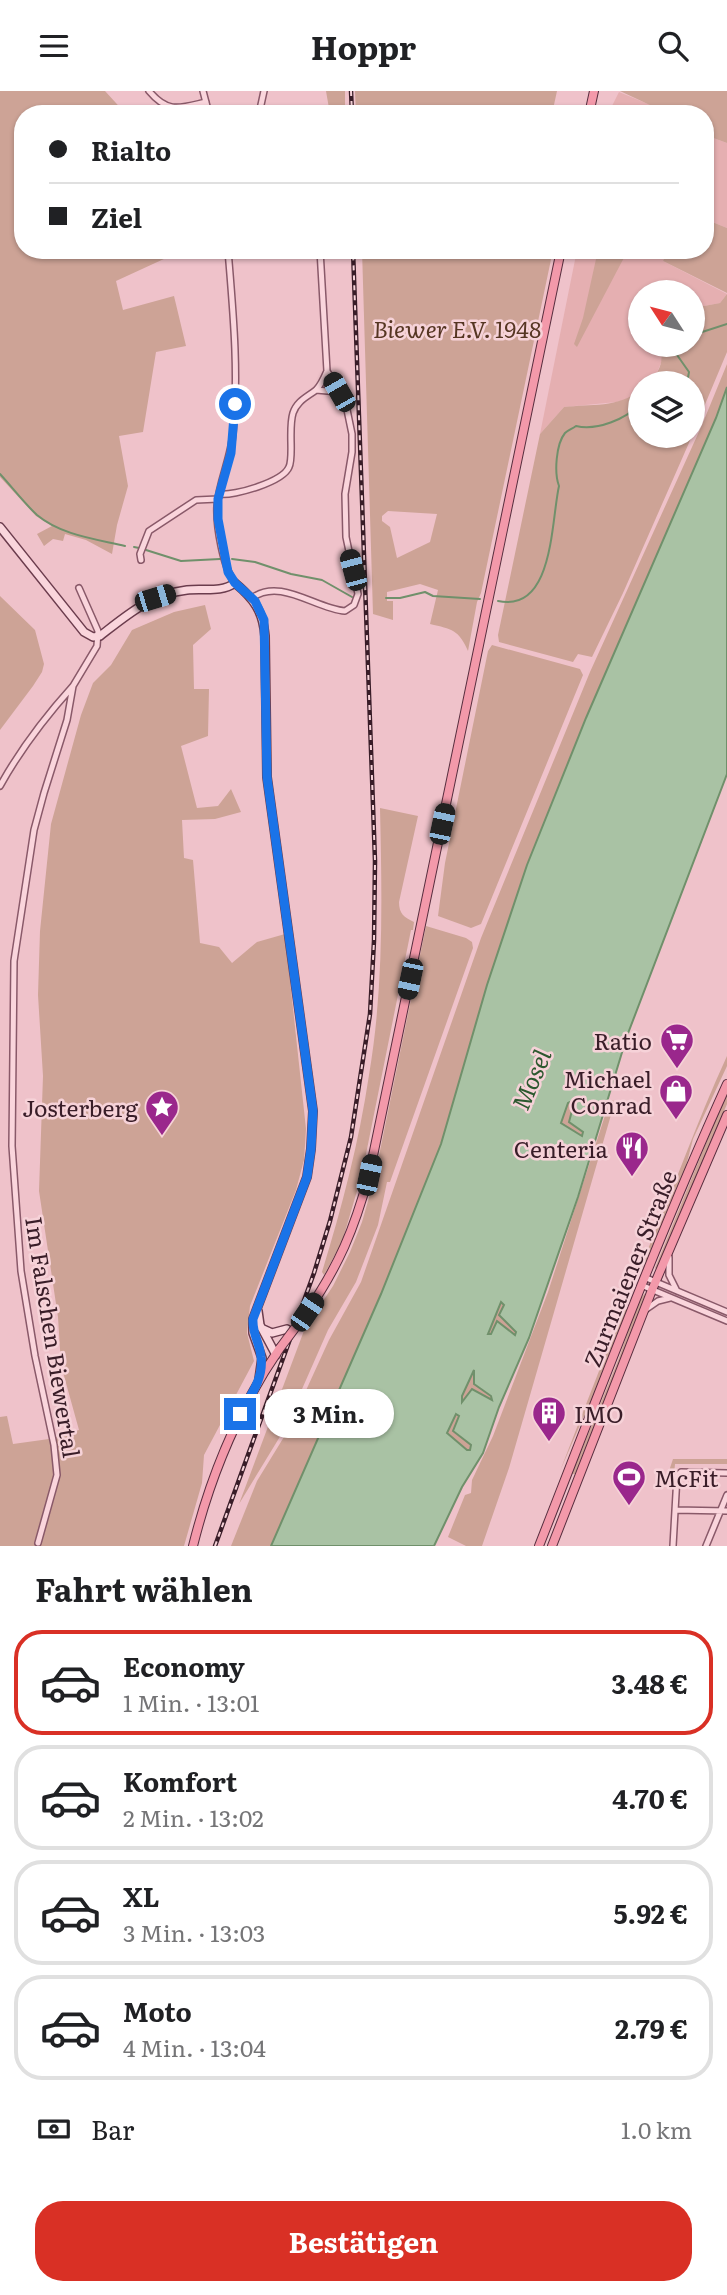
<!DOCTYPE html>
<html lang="de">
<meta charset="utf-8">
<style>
body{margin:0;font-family:Literata,serif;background:#f2f2f2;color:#202124;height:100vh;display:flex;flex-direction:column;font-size:26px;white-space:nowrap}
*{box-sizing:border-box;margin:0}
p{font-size:23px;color:#757577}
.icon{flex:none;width:38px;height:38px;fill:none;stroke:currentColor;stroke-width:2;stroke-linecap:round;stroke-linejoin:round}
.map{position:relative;height:1455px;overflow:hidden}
.drawer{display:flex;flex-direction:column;background:#fff;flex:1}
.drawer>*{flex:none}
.banner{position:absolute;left:14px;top:14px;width:700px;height:154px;border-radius:28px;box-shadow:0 2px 5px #0004;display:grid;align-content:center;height:154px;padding:0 35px;background:#fff}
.needle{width:46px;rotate:306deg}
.controls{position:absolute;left:628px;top:189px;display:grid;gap:14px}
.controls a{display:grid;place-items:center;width:77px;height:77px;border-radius:50%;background:#fff;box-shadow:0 2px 5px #0004;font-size:35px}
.end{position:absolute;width:32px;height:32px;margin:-16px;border:9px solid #1a73e8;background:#fff;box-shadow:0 0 0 4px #fff}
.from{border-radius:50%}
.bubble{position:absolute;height:49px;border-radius:24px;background:#fff;box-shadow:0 2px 5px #0004;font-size:23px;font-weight:700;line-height:49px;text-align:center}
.car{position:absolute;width:21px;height:42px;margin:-21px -10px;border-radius:9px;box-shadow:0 0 5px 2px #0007;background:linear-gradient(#222 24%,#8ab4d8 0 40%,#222 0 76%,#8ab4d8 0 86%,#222 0)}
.banner b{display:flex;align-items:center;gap:24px;height:66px;font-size:26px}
.banner b+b{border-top:2px solid #e0e0e0}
.banner i{width:18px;height:18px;background:#202124}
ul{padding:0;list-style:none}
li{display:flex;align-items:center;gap:21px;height:105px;margin:0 14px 10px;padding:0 21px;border:4px solid #e0e0e0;border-radius:28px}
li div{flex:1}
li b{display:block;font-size:26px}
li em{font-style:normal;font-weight:700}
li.selected{border-color:#d93025}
li>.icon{width:63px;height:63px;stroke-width:1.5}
h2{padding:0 35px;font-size:32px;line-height:84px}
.pay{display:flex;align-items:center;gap:18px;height:77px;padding:0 35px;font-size:26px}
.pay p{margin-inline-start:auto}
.cta{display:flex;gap:14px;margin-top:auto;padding:14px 35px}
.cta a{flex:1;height:80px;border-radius:28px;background:#d93025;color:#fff;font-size:28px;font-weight:700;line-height:80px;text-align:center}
header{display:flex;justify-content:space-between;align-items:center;height:91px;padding:0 35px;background:#fff;font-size:32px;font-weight:700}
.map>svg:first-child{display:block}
.farmland{fill:#e5afb1}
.green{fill:#cda396;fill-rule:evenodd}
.water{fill:#a9c2a4;stroke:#70906b;stroke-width:2;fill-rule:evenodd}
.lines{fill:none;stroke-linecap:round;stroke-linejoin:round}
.stream{stroke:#70906b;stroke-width:2}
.street-casing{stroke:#895969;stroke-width:8}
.secondary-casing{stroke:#6b3c4d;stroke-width:10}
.primary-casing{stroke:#572d3e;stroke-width:10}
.street{stroke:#fad5dc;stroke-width:5}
.secondary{stroke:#fad5dc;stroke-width:7}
.primary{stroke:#f399aa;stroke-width:8}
.rail-casing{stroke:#391d28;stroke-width:4.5}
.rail{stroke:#f6d2d8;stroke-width:2;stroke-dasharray:5;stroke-linecap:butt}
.primary-bridge-casing{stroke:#572d3e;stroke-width:10;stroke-linecap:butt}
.primary-bridge{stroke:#f399aa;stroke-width:8}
.route{stroke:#1a73e8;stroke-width:9}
.labels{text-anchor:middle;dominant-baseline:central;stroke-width:5;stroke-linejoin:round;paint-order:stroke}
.park-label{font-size:23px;font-style:italic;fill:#563623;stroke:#f6d2d8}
.poi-label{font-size:23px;fill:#391d28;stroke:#f6d2d8;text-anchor:end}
.street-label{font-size:23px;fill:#391d28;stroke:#f6d2d8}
.water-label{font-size:24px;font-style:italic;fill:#2c592f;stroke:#f6d2d8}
</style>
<header><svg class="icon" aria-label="menu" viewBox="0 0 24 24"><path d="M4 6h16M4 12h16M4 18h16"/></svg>Hoppr<svg class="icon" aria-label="search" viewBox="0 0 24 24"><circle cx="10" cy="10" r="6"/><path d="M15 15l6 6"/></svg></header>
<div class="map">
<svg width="727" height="1455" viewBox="0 0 727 1455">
<rect width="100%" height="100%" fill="#efc2ca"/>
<path class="farmland" d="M 619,1 L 670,22 L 669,23 L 608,23 Z
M 705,44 L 727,52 L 727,137 L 705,128 Z
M 577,159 L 668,159 L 663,170 L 727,203 L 720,212 L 693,217 L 693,201 L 640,201 L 640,254 L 659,254 L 663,267 L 655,286 L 647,292 L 640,292 L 640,299 L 631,307 L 617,311 L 564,316 L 540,343 Z"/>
<path class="green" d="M 0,0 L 105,0 L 126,23 L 23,23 L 23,159 L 164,159 L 166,167 L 116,190 L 123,219 L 174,205 L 186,255 L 156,261 L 143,341 L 119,345 L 128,395 L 117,434 L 112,463 L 86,449 L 65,443 L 63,450 L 53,448 L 44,455 L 37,443 L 52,435 L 36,425 L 0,386 Z
M 326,0 L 345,0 L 345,23 L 330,23 Z
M 355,0 L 557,0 L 552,23 L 356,23 Z
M 620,0 L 727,0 L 727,52 L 705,44 L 705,23 L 669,23 Z
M 705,128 L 727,137 L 727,202 L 663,170 L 668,159 L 705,159 Z
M 362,159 L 553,159 L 481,502 L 477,511 L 468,560 C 459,539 452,538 430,533 L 438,499 L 420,493 L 387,501 L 387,510 L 393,510 L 393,529 L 373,523 ZM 388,420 L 437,423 L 430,451 L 397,467 L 390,436 L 382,430 L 382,425 Z
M 598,159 L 628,159 L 577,256 L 574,253 L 583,227 Z
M 727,203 L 727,261 L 693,342 L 693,292 L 647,292 C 660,282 665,269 659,254 L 693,254 L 693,217 L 720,212 Z
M 727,273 L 727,296 L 716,327 L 586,627 L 527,774 L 487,894 L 441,1053 L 381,1203 L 271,1455 L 231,1455 L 257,1390 L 287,1341 L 329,1249 L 361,1191 L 481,847 L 590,581 L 702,334 Z
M 640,299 L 640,345 L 692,345 L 623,502 L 592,566 L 578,563 L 573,571 L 499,551 L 498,544 L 540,343 L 564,316 C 590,313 619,317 640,299 Z
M 0,505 L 35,539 L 44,573 L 42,581 L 33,595 L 0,639 Z
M 205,514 L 211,538 L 193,554 L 194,598 L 209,598 L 208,645 L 181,655 L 197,717 L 218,715 L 231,698 L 241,721 L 215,728 L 182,729 L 184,767 L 193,769 L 200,852 L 219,856 L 232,872 L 257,851 L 285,843 L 306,1038 L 304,1069 L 296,1099 L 250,1215 L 247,1242 L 254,1270 L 204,1364 L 202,1392 L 184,1455 L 0,1455 L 0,1326 L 7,1325 L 13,1353 L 49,1348 L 79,1339 L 61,1274 L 58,1226 L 39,1100 L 43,985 L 38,904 L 40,840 L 51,733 L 81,624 L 93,592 L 111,574 L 132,539 L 174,521 Z
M 492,554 L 580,578 L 583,584 L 481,833 L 471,837 L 438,825 L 445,772 L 488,560 Z
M 380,717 L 418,725 L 399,811 C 399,823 404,826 414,831 L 413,839 L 411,839 L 362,1083 L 342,1151 L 324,1184 L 322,1181 C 342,1116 359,1051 369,984 C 384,896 382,806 380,717 Z
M 426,835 L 466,847 L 472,851 L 473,857 L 390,1091 L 387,1091 L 378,1134 L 356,1191 L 328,1239 L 284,1339 L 239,1413 L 305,1237 L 333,1195 L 350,1161 L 362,1131 L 374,1089 Z
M 727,965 L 727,975 L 693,1048 L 686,1075 L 645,1173 L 643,1170 C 672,1102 696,1032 727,965 Z
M 727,1001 L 727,1013 L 658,1179 L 655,1177 Z
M 610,1009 L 615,1010 L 509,1377 L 482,1455 L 466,1455 L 448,1446 L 465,1404 L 471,1402 L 472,1389 L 493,1345 L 548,1201 Z
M 571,1010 L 574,1012 L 569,1031 L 583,1041 L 582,1045 L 560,1032 L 568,1012 Z
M 646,1201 L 642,1218 L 575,1383 L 572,1383 L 619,1267 L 638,1211 Z
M 501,1211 L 504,1213 L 501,1227 L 516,1241 L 515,1244 L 497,1231 L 491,1243 L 488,1243 Z
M 627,1217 L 627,1221 L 590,1318 L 583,1327 L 560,1380 L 622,1221 Z
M 474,1279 L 474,1290 L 492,1305 L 492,1309 L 489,1309 L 472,1298 L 462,1311 L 462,1305 Z
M 456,1323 L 459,1325 L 455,1335 L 456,1343 L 471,1354 L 470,1359 L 467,1359 L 447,1342 Z
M 673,1368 L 727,1368 L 727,1373 L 675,1373 L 674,1384 L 668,1383 Z"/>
<path class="water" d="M 727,296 L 727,683 L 627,945 L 578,1106 L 529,1247 L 499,1316 L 483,1362 L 462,1396 L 434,1455 L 271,1455 L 381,1203 L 441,1053 L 487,894 L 527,774 L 586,627 L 716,327 ZM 572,1010 L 574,1012 L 569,1031 L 583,1041 L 582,1045 L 561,1032 L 568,1012 ZM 501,1211 L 504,1214 L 499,1224 L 516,1241 L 515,1244 L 497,1230 L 491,1243 L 488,1243 ZM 474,1279 L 474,1293 L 491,1305 L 492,1309 L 472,1298 L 462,1311 L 462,1305 ZM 456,1323 L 459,1325 L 453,1340 L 471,1354 L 470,1359 L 467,1359 L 447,1342 Z"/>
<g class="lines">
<path class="stream" d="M 693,244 L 727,233
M 670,254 L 689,281 L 687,292
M 0,383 C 12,396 24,412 37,424 C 61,444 95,448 125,455
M 134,456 L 139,457
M 146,459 L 181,470 L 220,468
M 232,468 L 255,471 L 291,483 L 322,489 L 352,506
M 386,507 L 400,507 L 425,501 L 433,505 L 480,508
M 498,510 C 554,522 551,430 559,395 C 554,382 556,353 565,342 C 568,339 572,338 576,335 C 597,340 626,328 640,313"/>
<g class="street-casing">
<path id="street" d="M 149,0 C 168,23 180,17 206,11
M 203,0 L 209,23
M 259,23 L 264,0
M 228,159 C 233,220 239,281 233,342 C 231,367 219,390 217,415 C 216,435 223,477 235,492
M 316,299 L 339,301
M 220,403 C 234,405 283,391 289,376 C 294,366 288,338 293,322 C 297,310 307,306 316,299 C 321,294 324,287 327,280
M 141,469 L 140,463 L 149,440 L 196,409 L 218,408
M 252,507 C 280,486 316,518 345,520 L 354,514 L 358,503 L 346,446 L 345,403 L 352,361 L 352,343 L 345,309 L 327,280 L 320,159
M 0,695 C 20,659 46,625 73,595
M 669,1166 L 669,1184 L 677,1200
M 644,1186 L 727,1221
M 641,1194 L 727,1230
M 645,1219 L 658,1210 L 670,1207
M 675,1419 L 727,1420
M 38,1452 L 57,1384 L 54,1354 L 35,1265 L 21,1180 L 12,1055 L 14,870 L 34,739 L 44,702 L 67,629 L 73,595 L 97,555 L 98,540 L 79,497
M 673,1455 L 677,1385 L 681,1381 L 727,1382
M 706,1455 L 727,1404"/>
</g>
<g class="secondary-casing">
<path id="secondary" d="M 0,436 L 84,541 L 93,546 L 100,545 C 127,524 151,503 187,499 C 203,497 221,502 235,492 C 254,508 263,520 265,545 L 267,686 L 313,1020 L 311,1058 L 307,1086 L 253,1228 L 253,1242 L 262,1267 L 259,1288
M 258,1220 L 260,1234 L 276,1264
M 261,1237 L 272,1242 L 287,1238"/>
</g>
<g class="primary-casing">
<path id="primary" d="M 589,23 L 594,0
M 307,1221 C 339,1174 354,1139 369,1084 L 561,159
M 193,1455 C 211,1383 238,1318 280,1257
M 539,1455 C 600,1300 658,1145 727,993
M 552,1455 L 652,1199 L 727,1024"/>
</g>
<use href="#street" class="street"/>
<use href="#secondary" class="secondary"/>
<use href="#primary" class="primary"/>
<g class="rail-casing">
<path id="rail" d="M 351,0 L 352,23
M 215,1455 L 314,1182 L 330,1130 L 351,1046 L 370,923 L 374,850 L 375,770 L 353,159"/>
</g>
<use href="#rail" class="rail"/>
<g class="primary-bridge-casing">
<path id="primary-bridge" d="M 280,1257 L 307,1221"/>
</g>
<use href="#primary-bridge" class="primary-bridge"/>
</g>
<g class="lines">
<path class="route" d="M 235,313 L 231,362 L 218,408 L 218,428 L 228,481 L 235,492 L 255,510 L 264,529 L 267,686 L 313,1020 L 311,1058 L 307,1086 L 253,1228 C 252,1243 260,1252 261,1266 C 264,1288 250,1305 240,1323"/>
</g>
<defs>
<g id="supermarket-pin" transform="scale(1.75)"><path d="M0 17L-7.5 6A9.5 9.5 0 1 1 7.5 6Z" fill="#9a278c" stroke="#f6d2d8"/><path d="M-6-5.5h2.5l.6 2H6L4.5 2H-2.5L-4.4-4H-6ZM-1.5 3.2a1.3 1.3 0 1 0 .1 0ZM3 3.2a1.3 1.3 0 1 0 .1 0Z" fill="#fff"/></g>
<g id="shop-pin" transform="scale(1.75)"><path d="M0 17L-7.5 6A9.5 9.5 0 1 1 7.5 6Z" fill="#9a278c" stroke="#f6d2d8"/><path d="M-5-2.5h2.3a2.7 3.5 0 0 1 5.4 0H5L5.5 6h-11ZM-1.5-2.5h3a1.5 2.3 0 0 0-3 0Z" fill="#fff"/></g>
<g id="sight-pin" transform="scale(1.75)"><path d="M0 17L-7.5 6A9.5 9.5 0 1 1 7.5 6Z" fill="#9a278c" stroke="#f6d2d8"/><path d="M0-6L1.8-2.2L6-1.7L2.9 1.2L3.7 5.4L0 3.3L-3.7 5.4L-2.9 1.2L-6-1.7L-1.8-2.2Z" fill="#fff"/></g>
<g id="restaurant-pin" transform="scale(1.75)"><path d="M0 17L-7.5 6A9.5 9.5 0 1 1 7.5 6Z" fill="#9a278c" stroke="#f6d2d8"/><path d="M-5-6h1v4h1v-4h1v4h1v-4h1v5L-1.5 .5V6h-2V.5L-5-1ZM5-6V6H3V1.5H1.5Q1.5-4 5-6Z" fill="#fff"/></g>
<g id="building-pin" transform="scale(1.75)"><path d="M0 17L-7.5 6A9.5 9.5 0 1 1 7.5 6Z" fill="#9a278c" stroke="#f6d2d8"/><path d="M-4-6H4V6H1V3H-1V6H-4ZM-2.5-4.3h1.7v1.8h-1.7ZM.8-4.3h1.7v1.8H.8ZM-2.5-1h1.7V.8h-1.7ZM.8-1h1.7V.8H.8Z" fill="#fff"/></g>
<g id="stadium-pin" transform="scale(1.75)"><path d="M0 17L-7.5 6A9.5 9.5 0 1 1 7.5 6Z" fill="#9a278c" stroke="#f6d2d8"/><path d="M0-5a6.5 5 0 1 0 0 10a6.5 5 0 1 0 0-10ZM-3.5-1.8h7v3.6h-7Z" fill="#fff"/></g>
</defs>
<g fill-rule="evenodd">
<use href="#supermarket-pin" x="677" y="949"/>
<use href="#shop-pin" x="676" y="1000"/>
<use href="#sight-pin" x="162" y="1016"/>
<use href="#restaurant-pin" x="632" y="1057"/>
<use href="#building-pin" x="549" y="1322"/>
<use href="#stadium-pin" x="629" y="1386"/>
</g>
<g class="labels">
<g class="park-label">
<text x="457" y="237">Biewer E.V. 1948</text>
</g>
<g class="poi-label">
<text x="652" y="949">Ratio</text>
<text x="652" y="987">Michael<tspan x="652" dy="26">Conrad</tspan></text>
<text x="138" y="1016">Josterberg</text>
<text x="608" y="1057">Centeria</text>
<text x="574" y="1322" text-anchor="start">IMO</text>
<text x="654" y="1386" text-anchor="start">McFit</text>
</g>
<g class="street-label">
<text transform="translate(629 1177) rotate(-68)">Zurmaiener Straße</text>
<text transform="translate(54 1246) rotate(81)">Im Falschen Biewertal</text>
</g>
<g class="water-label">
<text transform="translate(530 988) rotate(-67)">Mosel</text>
</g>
</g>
</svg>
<div class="controls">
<a><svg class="needle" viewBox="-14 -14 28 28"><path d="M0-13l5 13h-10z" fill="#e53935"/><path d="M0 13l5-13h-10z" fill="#757577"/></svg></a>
<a><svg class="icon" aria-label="layers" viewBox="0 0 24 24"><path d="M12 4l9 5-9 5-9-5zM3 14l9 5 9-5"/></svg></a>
</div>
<i class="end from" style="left:235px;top:313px"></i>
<i class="end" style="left:240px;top:1323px"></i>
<div class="bubble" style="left:264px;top:1298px;width:130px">3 Min.</div>
<i class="car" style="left:339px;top:301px;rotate:330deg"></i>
<i class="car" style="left:353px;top:479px;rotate:345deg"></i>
<i class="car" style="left:155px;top:507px;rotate:73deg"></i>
<i class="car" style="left:442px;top:733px;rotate:12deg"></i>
<i class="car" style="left:410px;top:888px;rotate:192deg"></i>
<i class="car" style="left:369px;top:1084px;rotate:12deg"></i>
<i class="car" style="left:307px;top:1221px;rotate:34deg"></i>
<div class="banner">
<b><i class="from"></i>Rialto</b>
<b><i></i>Ziel</b>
</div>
</div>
<section class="drawer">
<h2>Fahrt wählen</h2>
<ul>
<li class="selected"><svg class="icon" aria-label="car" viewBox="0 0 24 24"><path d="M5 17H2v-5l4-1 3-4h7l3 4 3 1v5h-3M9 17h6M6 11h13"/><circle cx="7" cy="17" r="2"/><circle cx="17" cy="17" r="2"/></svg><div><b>Economy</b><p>1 Min. · 13:01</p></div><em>3.48 €</em></li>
<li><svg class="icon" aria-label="car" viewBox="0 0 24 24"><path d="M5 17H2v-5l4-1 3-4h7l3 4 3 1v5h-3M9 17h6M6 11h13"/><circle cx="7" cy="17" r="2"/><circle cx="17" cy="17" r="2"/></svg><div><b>Komfort</b><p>2 Min. · 13:02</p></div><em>4.70 €</em></li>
<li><svg class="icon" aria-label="car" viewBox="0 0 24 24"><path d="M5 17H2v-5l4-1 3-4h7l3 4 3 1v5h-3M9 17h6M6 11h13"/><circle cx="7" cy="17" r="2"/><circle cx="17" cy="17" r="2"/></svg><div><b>XL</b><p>3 Min. · 13:03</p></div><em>5.92 €</em></li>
<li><svg class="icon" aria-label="car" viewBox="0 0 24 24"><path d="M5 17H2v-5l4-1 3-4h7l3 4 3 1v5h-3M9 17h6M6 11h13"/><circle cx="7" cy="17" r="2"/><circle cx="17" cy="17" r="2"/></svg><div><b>Moto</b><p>4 Min. · 13:04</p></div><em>2.79 €</em></li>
</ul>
<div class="pay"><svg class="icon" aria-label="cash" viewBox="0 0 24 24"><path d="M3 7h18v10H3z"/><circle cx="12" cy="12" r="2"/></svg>Bar<p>1.0 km</p></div>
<div class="cta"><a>Bestätigen</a></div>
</section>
